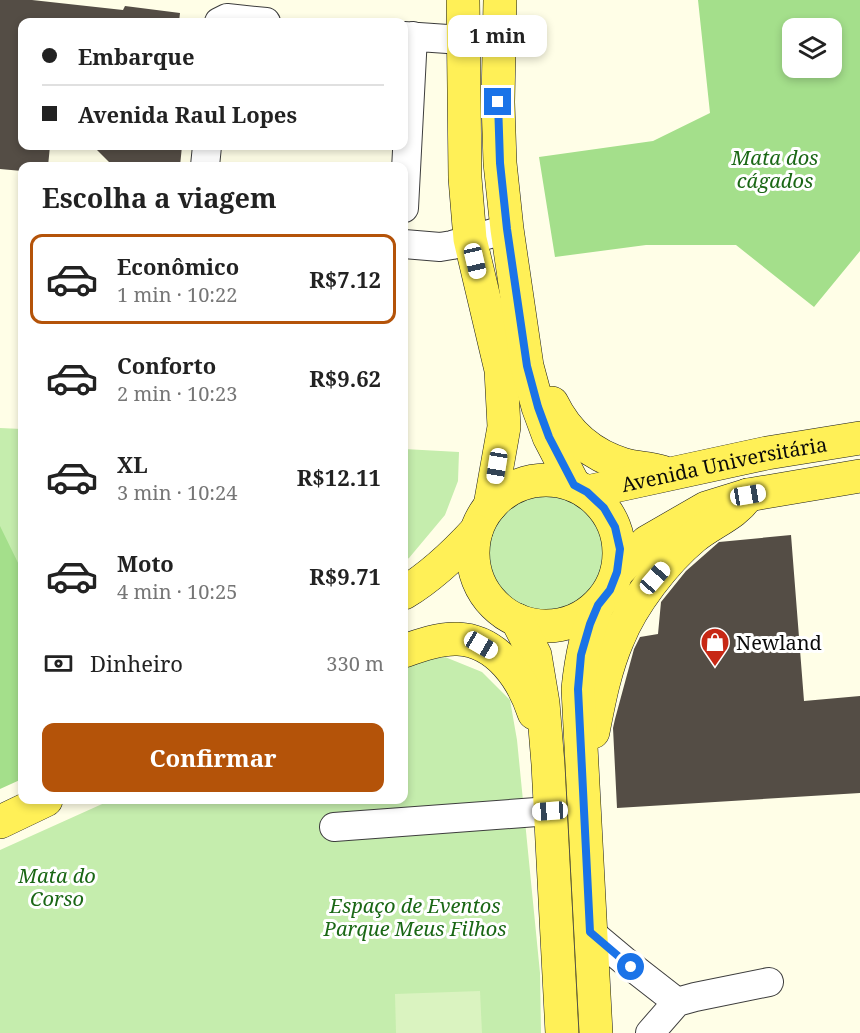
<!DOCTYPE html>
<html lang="pt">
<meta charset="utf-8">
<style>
body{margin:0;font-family:"Noto Serif",serif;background:#f2f2f2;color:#222;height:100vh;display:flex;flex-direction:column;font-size:22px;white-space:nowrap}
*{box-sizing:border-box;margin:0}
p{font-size:20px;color:#767676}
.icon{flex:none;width:33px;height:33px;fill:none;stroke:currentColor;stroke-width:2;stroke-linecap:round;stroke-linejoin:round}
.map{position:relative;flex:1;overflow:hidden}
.drawer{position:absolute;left:18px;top:162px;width:390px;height:642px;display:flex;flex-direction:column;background:#fff;border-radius:12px;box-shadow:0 3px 9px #0003}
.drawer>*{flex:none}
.banner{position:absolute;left:18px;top:18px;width:390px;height:132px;border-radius:12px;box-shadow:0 3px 9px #0003;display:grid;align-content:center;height:132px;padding:0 24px;background:#fff}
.buttons{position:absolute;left:782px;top:18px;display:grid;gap:12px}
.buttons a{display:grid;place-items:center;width:60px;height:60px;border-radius:12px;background:#fff;box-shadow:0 3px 9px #0003;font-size:30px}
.end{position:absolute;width:27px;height:27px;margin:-14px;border:8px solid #1a73e8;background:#fff;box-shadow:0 0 0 3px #fff}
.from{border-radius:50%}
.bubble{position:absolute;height:42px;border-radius:12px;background:#fff;box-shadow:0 3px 9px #0003;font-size:20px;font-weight:700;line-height:42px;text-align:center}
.car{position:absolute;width:18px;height:36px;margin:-18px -9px;border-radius:8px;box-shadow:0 0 4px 2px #0007;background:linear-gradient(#fff 24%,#345 0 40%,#fff 0 76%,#345 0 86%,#fff 0)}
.banner b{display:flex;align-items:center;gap:21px;height:57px;font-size:22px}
.banner b+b{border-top:2px solid #e0e0e0}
.banner i{width:15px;height:15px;background:#222}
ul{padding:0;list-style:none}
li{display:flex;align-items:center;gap:18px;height:90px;margin:0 12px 9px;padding:0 12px;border:3px solid transparent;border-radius:12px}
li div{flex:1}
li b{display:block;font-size:22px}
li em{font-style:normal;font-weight:700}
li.on{border-color:#b45309}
li>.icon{width:54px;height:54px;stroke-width:1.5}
h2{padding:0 24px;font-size:27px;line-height:72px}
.pay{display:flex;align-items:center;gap:15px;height:66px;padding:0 24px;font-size:22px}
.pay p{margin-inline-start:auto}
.button{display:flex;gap:12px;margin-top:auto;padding:12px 24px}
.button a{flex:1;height:69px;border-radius:12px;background:#b45309;color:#fff;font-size:24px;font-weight:700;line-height:69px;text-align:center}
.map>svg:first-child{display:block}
.green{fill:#c5edad}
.forest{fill:#a4df8b;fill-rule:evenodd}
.pitch{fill:#daf3c0}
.building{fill:#544d45}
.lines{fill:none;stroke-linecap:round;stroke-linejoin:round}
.minor-casing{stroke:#3d3d3d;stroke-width:30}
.major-casing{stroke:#1b1b1b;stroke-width:34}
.minor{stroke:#fff;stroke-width:28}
.major{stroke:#fff057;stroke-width:33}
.route{stroke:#1a73e8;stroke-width:8}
.labels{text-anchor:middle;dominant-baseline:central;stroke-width:6;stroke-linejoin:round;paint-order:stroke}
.park-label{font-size:20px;font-style:italic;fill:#1a6715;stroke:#fff}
.street-label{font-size:20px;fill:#0a0a0a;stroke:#fff}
.poi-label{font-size:20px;fill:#0a0a0a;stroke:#fff;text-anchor:start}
</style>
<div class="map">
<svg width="860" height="1033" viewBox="0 0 860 1033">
<rect width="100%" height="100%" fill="#fffee7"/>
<path class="green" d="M 0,428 L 22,429 L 22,764 L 0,775 Z
M 404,449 L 459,452 L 458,481 L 445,515 L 409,558 L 404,561 Z
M488 553a58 58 0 1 1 116 0a58 58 0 1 1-116 0Z
M 445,657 L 482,672 L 510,700 L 517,740 L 540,973 L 541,1033 L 0,1033 L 0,850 L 111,800 L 404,800 L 404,663 Z"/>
<path class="forest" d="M 698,0 L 860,0 L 860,251 L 814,307 L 736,245 L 646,245 L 555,257 L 539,157 L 653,141 L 710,113 ZM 792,28 L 831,28 L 831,68 L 792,68 Z
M 0,526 L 22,571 L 22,779 L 0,789 Z"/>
<path class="pitch" d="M 480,991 L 482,1033 L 396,1033 L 395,994 Z"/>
<path class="building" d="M 0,0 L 32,0 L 123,10 L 125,6 L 180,13 L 179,22 L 22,22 L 22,146 L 50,146 L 48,166 L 22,166 L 22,171 L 0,169 Z
M 93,146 L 182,146 L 180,166 L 113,166 Z
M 791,535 L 804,701 L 860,696 L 860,793 L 617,808 L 613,728 L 615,719 L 634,649 L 640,637 L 658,634 L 661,602 L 686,571 L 719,542 Z"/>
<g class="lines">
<g class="minor-casing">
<path id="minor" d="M 219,22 L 227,18 L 266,22
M 404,36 L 462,40
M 205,166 L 207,146
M 404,208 L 413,36
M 404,244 L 440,247 L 452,245 L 507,229
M 334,827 L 550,811
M 590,932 L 627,963 L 677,1002
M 650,1033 L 677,1002 L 695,997 L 769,982"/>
</g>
<g class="major-casing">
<g id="major">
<path d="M 463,0 L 465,178 L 470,239 L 501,370 L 504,427 L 490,506"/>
<path d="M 500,0 L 498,102 L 500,163 L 507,229 L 527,366 L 538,407 L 549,437 L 574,485"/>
<path d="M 552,403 C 567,434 591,455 625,465 C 637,468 650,468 662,472"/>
<circle cx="546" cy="553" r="73"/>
<path id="s1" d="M 587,492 L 767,453 L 860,438"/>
<path d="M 617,572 L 647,542 L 706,508 L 748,495 L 860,476"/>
<path d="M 404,593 C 432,576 454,555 476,531"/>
<path d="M 517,620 L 535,655 L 543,703 L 548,764 L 562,1033"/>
<path d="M 404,651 C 420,645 440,638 458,639 C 498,641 523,679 534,713"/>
<path d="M 593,732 C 599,701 605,669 618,639 C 632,604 665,561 694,537 C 712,522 735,515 748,495"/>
<path d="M 0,822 L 46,800"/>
<path d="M 596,1033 L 578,689 C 581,659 586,632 598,605"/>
</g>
</g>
<use href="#minor" class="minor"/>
<use href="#major" class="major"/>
</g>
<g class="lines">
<path class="route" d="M 498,102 L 500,163 L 507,229 L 527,366 L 538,407 L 549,437 L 574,485 L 587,492 L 604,508 L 615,527 L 620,549 L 617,572 L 610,590 L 598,605 L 590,624 L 581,655 L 578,689 L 590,932 L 631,967"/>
</g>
<defs>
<g id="shop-pin" transform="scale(1.5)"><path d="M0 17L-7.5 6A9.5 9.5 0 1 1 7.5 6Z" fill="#c72815" stroke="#fff"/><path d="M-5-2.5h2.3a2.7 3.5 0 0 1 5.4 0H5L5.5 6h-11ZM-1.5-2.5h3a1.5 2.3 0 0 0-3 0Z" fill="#fff"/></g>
</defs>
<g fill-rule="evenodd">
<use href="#shop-pin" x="715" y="642"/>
</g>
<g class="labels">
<g class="park-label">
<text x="775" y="157">Mata dos<tspan x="775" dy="23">cágados</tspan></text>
<text x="57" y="875">Mata do<tspan x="57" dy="23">Corso</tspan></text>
<text x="415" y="905">Espaço de Eventos<tspan x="415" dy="23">Parque Meus Filhos</tspan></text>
</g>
<g class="street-label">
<text stroke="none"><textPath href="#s1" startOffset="140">Avenida Universitária</textPath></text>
</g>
<g class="poi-label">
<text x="736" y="642">Newland</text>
</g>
</g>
</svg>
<div class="buttons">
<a><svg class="icon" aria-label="layers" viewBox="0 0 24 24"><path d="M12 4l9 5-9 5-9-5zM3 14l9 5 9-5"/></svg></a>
</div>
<i class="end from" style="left:631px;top:967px"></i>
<i class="end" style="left:498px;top:102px"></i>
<div class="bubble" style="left:448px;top:15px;width:99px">1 min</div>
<i class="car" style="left:475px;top:261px;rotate:167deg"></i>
<i class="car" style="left:497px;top:466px;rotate:189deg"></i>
<i class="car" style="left:748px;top:495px;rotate:80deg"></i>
<i class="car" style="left:655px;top:578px;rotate:41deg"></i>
<i class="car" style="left:481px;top:645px;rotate:120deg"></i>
<i class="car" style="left:550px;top:811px;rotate:266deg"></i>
<div class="banner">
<b><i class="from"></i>Embarque</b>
<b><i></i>Avenida Raul Lopes</b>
</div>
<section class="drawer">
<h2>Escolha a viagem</h2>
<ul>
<li class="on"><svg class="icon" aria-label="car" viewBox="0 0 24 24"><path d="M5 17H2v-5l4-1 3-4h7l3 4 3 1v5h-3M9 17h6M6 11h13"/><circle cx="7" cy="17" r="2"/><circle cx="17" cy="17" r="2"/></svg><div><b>Econômico</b><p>1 min · 10:22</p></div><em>R$7.12</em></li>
<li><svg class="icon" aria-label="car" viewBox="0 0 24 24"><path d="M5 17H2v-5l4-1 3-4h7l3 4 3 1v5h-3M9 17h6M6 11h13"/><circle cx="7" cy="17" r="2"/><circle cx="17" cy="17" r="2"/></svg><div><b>Conforto</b><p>2 min · 10:23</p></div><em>R$9.62</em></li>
<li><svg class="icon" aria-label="car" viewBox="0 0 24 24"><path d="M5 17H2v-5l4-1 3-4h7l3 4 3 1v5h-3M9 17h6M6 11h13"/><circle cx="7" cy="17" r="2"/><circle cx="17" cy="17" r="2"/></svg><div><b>XL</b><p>3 min · 10:24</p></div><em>R$12.11</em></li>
<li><svg class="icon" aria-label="car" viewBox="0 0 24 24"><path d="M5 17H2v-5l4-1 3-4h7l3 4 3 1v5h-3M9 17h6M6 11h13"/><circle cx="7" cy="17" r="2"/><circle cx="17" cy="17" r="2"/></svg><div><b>Moto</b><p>4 min · 10:25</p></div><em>R$9.71</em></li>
</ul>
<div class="pay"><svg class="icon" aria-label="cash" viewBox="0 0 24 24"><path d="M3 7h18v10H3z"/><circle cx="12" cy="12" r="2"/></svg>Dinheiro<p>330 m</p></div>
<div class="button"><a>Confirmar</a></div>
</section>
</div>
